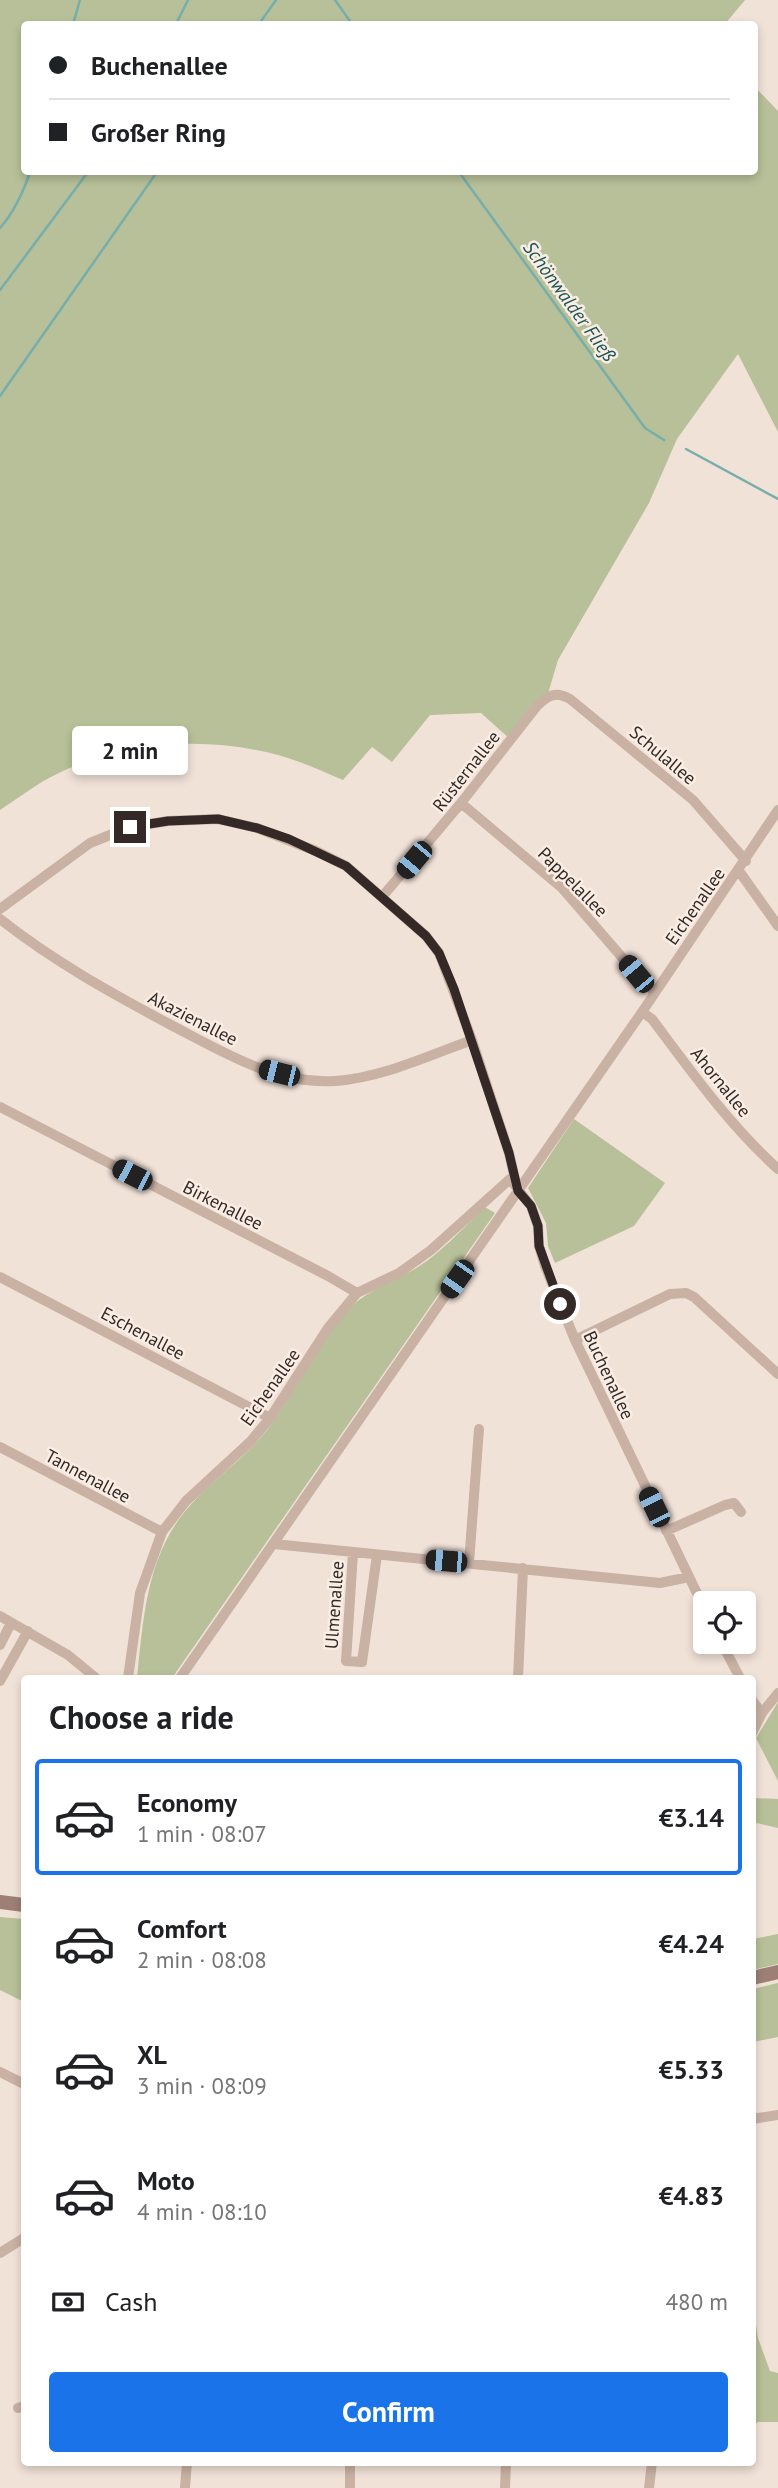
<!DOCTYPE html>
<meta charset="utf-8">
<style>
body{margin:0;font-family:"PT Sans",sans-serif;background:#f2f2f2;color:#202124;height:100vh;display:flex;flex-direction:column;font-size:26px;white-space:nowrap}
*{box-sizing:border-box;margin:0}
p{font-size:23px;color:#757577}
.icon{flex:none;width:38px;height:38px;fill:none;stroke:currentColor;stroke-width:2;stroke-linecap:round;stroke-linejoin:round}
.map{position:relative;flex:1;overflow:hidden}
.sheet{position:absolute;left:21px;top:1675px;width:735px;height:791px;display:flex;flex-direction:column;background:#fff;border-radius:7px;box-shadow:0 4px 10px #0003}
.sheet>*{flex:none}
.hud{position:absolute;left:21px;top:21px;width:737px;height:154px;border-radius:7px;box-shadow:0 4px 10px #0003;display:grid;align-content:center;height:154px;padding:0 28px;background:#fff}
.tools{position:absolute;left:693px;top:1591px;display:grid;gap:14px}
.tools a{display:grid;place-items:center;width:63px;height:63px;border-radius:7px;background:#fff;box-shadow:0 4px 10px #0003;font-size:35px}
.end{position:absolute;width:32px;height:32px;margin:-16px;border:9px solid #342926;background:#fff;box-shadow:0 0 0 4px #fff}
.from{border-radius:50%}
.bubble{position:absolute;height:49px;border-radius:7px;background:#fff;box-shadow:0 4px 10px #0003;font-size:23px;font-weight:700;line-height:49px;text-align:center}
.car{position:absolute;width:21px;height:42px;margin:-21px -10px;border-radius:9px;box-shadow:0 0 5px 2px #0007;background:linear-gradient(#222 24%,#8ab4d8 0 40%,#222 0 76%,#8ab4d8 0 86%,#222 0)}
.hud b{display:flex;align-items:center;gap:24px;height:66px;font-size:26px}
.hud b+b{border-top:2px solid #e0e0e0}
.hud i{width:18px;height:18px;background:#202124}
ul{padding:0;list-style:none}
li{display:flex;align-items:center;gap:21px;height:116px;margin:0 14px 10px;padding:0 14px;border:4px solid transparent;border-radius:7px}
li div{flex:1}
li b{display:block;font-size:26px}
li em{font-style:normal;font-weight:700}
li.selected{border-color:#1a73e8}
li>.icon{width:63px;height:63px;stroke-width:1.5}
h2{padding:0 28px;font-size:32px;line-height:84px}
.pay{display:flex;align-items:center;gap:18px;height:77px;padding:0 28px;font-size:26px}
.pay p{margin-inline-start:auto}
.button{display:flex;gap:14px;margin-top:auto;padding:14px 28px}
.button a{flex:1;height:80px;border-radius:7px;background:#1a73e8;color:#fff;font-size:28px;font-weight:700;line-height:80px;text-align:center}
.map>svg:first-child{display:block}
.green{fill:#b7c098}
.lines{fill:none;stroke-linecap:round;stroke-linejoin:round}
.stream{stroke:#76aeab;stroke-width:2.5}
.street{stroke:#c9b1a4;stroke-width:10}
.secondary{stroke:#9d7f75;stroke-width:14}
.route{stroke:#342926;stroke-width:9}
.labels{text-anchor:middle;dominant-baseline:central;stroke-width:5;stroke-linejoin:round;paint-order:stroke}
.street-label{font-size:18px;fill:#342926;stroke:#f9ede4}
.water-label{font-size:19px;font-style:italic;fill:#1b5654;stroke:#f9ede4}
</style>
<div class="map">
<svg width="778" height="2488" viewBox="0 0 778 2488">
<rect width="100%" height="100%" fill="#f1e2d8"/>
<path class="green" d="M 0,0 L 745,0 L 725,24 L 24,24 L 24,172 L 754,172 L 754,86 L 778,111 L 778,432 L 738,354 L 677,439 L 649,503 L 558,660 L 547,697 L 511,740 L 481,713 L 430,715 L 392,762 L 372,747 L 343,780 C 322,771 300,761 278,755 C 203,735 119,741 49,778 C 32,787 16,800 0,810 Z
M 574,1119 L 665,1183 L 634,1226 L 555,1263 L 548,1246 L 546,1223 L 528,1188 Z
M 485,1207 L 495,1213 L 172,1678 L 137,1678 C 144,1612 147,1547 198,1497 C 223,1472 253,1451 273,1422 C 297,1388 324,1331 354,1304 C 373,1288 397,1280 418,1267 C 443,1251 464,1227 485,1207 Z
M 778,1702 L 778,1781 L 756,1738 Z
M 753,1798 L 778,1799 L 778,1828 L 753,1822 Z
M 0,1917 L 24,1919 L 24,2002 L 0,1990 Z
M 778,1934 L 778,1964 L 753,1970 L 753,1939 Z
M 778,1983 L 778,2037 L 753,2042 L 753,1989 Z
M 753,2305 L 758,2338 L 770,2371 L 778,2373 L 778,2422 L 758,2422 L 753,2426 Z"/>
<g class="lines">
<path class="stream" d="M 335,0 L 352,24
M 73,24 L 80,0
M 176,24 L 188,0
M 259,24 L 276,0
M 459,172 L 645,428 L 664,440
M 0,228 C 15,211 23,193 30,172
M 0,290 L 88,172
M 0,396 L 157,172
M 686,449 L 778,499"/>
<path class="street" d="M 461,803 L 562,888 L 646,985 L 655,991
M 739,871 L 778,926
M 382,897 L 461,803 L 537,706 C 548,695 556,691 570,699 L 693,800 L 746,861
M 0,909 L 90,843 L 130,827 L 168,821 L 218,819 L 257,828 L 316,851 L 346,866 L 426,936 L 439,953 L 472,1040 L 509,1153 L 516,1184
M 0,919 C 53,961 111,993 171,1025 C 221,1051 276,1085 335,1081 C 381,1078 428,1056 472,1040
M 642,1012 L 652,1019 C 691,1071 729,1125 778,1169
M 0,1107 L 328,1276 L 357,1293
M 0,1277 L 270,1418
M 575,1340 L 670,1294 L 686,1293 L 694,1297 L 778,1374
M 0,1447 L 162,1532
M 666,1531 L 725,1505 L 734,1503 L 741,1512
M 274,1544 L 660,1583 L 689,1577
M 353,1553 L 346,1661 L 362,1662 L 377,1555
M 469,1563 L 479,1429
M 0,1616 L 68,1655 L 96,1678
M 721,1642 L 740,1678
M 0,1645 L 11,1623
M 128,1678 L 140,1593 L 162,1532 L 186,1501 L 251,1441 L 270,1418 L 328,1328 L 357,1293 L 399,1273 L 431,1250 L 510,1179 L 531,1206 L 538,1226 L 539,1246 L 545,1266 L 575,1340 L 705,1610
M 180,1678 L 642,1012 L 778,810
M 518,1678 L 523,1568
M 0,1681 L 28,1631
M 752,1700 L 762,1713
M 752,1733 L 762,1713 L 778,1693
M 0,2072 L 24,2084
M 752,2119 L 778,2115
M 0,2253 L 24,2238
M 18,2408 L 24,2406
M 350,2462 L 350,2488
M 185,2488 L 187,2462
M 505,2488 L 506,2462
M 649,2488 L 652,2462"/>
<path class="secondary" d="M 0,1902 L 24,1905
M 752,1978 L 778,1972"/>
</g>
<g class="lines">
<path class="route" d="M 130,827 L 168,821 L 218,819 L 257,828 L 289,839 L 346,866 L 426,936 L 439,953 L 454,989 L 509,1153 L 518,1191 L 531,1206 L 538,1226 L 539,1246 L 560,1304"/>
</g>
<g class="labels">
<g class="street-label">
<text transform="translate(663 755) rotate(40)">Schulallee</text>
<text transform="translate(466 771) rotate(-52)">Rüsternallee</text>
<text transform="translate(573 882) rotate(45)">Pappelallee</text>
<text transform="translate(695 906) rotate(-55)">Eichenallee</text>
<text transform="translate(193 1018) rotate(27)">Akazienallee</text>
<text transform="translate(721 1082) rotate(51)">Ahornallee</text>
<text transform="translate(223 1205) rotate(27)">Birkenallee</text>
<text transform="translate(143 1333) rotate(28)">Eschenallee</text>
<text transform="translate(609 1375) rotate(65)">Buchenallee</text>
<text transform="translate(270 1387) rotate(-55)">Eichenallee</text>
<text transform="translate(88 1476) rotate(28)">Tannenallee</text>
<text transform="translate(334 1605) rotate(-86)">Ulmenallee</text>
</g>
<g class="water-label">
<text transform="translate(570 301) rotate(54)">Schönwalder Fließ</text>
</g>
</g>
</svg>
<div class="tools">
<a><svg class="icon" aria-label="locate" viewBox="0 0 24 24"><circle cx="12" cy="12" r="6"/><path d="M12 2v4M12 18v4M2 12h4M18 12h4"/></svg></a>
</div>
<i class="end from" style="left:560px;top:1304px"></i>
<i class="end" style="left:130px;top:827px"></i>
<div class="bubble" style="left:72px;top:726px;width:116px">2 min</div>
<i class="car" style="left:414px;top:860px;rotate:220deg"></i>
<i class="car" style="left:636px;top:974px;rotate:320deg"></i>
<i class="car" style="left:279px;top:1073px;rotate:284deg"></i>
<i class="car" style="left:132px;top:1175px;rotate:297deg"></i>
<i class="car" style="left:457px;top:1279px;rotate:215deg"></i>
<i class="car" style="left:654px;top:1507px;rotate:334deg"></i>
<i class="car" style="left:446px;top:1561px;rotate:275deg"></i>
<div class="hud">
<b><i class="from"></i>Buchenallee</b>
<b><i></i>Großer Ring</b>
</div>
<section class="sheet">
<h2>Choose a ride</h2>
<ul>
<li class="selected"><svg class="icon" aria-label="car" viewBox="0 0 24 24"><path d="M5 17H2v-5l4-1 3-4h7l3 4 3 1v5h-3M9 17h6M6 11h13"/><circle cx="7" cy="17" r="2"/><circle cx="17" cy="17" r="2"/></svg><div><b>Economy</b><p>1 min · 08:07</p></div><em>€3.14</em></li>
<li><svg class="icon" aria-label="car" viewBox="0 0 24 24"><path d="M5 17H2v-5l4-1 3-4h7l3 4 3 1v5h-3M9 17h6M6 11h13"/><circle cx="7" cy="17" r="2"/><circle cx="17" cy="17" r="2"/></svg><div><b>Comfort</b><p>2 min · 08:08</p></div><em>€4.24</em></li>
<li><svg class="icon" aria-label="car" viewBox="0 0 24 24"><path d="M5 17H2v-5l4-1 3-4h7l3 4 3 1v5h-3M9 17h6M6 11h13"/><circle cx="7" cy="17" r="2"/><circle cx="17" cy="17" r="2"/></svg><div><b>XL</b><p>3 min · 08:09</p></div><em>€5.33</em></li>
<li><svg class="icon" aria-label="car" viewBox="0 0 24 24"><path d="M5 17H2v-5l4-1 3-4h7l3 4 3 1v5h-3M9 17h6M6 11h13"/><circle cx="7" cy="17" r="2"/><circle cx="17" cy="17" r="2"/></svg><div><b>Moto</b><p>4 min · 08:10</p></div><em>€4.83</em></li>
</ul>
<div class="pay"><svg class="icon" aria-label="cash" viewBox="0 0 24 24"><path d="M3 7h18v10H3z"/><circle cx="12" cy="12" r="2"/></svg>Cash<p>480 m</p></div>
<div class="button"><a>Confirm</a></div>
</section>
</div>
